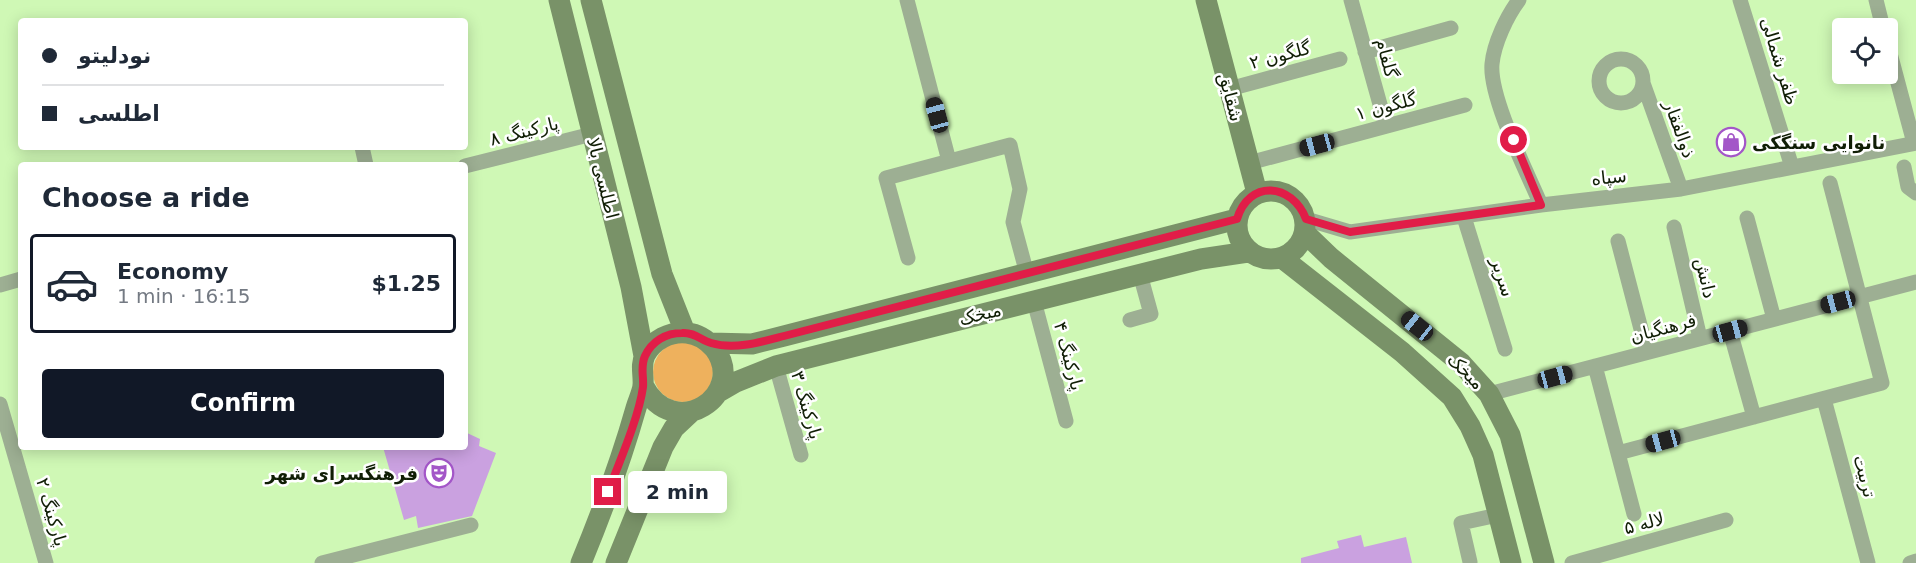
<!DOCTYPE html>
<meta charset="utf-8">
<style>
body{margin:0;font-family:"DejaVu Sans",Vazirmatn,sans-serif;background:#f6f6f7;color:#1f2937;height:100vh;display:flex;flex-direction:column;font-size:22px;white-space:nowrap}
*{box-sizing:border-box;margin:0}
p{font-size:20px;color:#747a83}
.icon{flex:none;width:33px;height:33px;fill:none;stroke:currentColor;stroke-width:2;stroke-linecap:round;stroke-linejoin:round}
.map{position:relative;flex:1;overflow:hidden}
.panel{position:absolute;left:18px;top:162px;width:450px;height:288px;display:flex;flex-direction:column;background:#fff;border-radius:6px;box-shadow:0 3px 15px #0003}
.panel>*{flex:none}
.guide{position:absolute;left:18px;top:18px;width:450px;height:132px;border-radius:6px;box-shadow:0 3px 15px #0003;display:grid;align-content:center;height:132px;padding:0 24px;background:#fff}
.buttons{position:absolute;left:1832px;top:18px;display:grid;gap:12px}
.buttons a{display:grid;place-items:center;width:66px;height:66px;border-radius:6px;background:#fff;box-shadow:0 3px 15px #0003;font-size:30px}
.end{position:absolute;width:27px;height:27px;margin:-14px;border:8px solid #e11d48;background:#fff;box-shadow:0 0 0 3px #fff}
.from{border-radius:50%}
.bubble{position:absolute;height:42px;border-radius:6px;background:#fff;box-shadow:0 3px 15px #0003;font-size:20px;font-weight:600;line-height:42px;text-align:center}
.car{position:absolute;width:18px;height:36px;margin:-18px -9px;border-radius:8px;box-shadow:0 0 4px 2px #0007;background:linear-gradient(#222 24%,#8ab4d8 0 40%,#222 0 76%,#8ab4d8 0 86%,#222 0)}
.guide b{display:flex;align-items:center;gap:21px;height:57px;font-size:22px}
.guide b+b{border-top:2px solid #e0e1e3}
.guide i{width:15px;height:15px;background:#1f2937}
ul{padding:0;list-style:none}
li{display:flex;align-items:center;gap:18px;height:99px;margin:0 12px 9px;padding:0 12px;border:3px solid #e0e1e3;border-radius:6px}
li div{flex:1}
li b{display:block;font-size:22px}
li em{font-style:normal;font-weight:600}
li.on{border-color:#111827}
li>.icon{width:54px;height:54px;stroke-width:1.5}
h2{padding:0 24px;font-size:27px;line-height:72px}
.cta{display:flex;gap:12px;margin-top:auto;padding:12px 24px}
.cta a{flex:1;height:69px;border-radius:6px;background:#111827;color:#fff;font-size:24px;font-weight:600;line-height:69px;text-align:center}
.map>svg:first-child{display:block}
.green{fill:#eeb15d}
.building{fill:#caa1e0}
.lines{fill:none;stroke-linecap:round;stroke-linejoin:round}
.street{stroke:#9daf93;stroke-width:15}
.secondary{stroke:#799268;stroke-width:21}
.route{stroke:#e11d48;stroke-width:8}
.labels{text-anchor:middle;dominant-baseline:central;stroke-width:5;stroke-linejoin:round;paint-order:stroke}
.street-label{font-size:18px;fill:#101e05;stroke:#fff}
.poi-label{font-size:18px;font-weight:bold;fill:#101e05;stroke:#fff;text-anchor:start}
</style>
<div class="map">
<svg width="1916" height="563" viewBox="0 0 1916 563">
<rect width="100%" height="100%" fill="#cff8b5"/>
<path class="green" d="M653 372a30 30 0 1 1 60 0a30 30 0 1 1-60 0Z"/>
<path class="building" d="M 465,432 L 480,439 L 479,446 L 496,453 L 472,516 L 418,528 L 416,516 L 404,520 L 383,447 L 465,447 Z
M 1361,535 L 1364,547 L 1406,537 L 1412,563 L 1301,563 L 1301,558 L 1339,548 L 1337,541 Z"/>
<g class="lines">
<path class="street" d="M 907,0 L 949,161
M 1351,0 L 1386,126
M 1519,0 C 1507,16 1494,43 1492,64 C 1489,97 1527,172 1541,205
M 1740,0 L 1792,167
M 1876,0 L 1883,28
M 1887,42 L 1914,143
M 1365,52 L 1451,28
M1599 81a22 22 0 1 1 44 0a22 22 0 1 1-44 0Z
M 1643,83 L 1681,189
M 1229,89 L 1340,59
M 362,147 L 366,165
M 1249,163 L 1465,105
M 465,166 L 592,134
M 1904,167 L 1908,187 L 1916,193
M 1464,217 L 1505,349
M 1747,218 L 1774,319
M 1306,219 L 1350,232 L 1541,205 L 1681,189 L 1916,143
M 1674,227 L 1700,338
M 1618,241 L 1647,352
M 908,258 L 886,178 L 1010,145 L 1020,189 L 1013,222 L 1027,274
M 0,285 L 21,279
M 1034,301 L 1066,421
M 1130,320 L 1151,314 L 1140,274
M 1730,331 L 1754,417
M 776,366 L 801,455
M 1595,366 L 1634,514
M 1489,394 L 1916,282
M 1824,399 L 1868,563
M 0,404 L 46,563
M 1618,453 L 1882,383 L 1830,183
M 1470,562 L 1461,523 L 1498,515
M 322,563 L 471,525
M 1572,563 L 1726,520
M 1910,563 L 1916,561"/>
<path class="secondary" d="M 559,0 L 631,287 L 644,356
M 591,0 L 662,274 L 685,332
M 1206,0 L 1257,193
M1237 225a34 34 0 1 1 68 0a34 34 0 1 1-68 0Z
M 1305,233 L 1331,258 L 1461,363 L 1489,394 L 1510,435 L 1544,563
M 1282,258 L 1402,352 L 1452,397 L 1470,426 L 1483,455 L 1511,563
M 710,343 L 752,344 L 784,336 L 1237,219
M 717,393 L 736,382 L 776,366 L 1201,259 L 1248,252
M 581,563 C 602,512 621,461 636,408 C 638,401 642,393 643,386 C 644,375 640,366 645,355 C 653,340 670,331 687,333 C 697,334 707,340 714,348 C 749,394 674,445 643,385
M 616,563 L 663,447 L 674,428 L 690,413"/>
</g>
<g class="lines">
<path class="route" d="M 608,492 C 619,463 639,417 643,387 C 644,376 640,367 645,356 C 652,341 666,333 682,333 C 694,332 701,340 711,343 C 735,350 761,342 784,336 L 1237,219 C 1249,179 1292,183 1306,219 L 1350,232 L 1541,205 L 1514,140"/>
</g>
<defs>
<g id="shop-ring" transform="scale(1.5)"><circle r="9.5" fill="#fff" stroke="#a356c8" stroke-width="1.5"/><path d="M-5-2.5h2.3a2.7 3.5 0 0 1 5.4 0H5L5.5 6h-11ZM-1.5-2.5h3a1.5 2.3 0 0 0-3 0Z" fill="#a356c8"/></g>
<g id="theatre-ring" transform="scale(1.5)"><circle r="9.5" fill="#fff" stroke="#a356c8" stroke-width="1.5"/><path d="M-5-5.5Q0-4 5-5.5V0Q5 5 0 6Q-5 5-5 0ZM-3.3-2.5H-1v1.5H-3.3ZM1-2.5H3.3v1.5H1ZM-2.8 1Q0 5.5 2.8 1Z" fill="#a356c8"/></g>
</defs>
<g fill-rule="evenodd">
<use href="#shop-ring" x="1731" y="142"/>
<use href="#theatre-ring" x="439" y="473"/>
</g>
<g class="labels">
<g class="street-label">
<text transform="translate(1280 55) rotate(-15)">گلگون ۲</text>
<text transform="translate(1387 58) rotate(75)">گلفام</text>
<text transform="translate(1780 61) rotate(73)">ظفر شمالی</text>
<text transform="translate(1231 97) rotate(75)">شقایق</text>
<text transform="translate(1386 106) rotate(-15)">گلگون ۱</text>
<text transform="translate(1680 129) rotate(70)">ذوالفقار</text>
<text transform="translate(524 131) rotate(-14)">پارکینگ ۸</text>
<text transform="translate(1609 177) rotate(-6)">سپاه</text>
<text transform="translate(603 178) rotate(76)">اطلسی بالا</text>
<text transform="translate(1503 277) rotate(73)">سریر</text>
<text transform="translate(1706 278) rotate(77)">دانش</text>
<text transform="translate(980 314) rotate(-14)">میخک</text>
<text transform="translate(1663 328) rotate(-15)">فرهنگیان</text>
<text transform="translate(1069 356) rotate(75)">پارکینگ ۴</text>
<text transform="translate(1466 371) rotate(45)">میخک</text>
<text transform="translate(807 405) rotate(74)">پارکینگ ۳</text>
<text transform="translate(1865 476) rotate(75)">تربیت</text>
<text transform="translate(52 512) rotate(74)">پارکینگ ۲</text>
<text transform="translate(1644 523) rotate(-15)">لاله ۵</text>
</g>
<g class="poi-label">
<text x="1752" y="142">نانوایی سنگکی</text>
<text x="418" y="473" text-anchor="end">فرهنگسرای شهر</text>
</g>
</g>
</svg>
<div class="buttons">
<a><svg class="icon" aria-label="locate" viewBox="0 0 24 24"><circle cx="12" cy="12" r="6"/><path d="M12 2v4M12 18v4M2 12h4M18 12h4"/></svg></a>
</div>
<i class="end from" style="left:1514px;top:140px"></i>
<i class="end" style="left:608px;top:492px"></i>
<div class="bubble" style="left:628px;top:471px;width:99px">2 min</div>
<i class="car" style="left:937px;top:115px;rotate:345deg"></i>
<i class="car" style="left:1317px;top:145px;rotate:255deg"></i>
<i class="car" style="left:1838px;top:302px;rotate:255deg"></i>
<i class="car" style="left:1417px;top:326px;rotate:309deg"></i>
<i class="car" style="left:1730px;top:331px;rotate:75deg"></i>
<i class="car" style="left:1555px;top:377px;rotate:75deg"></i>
<i class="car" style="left:1663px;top:441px;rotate:255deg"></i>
<div class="guide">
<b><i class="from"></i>نودلیتو</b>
<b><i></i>اطلسی</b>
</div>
<section class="panel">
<h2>Choose a ride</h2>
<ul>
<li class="on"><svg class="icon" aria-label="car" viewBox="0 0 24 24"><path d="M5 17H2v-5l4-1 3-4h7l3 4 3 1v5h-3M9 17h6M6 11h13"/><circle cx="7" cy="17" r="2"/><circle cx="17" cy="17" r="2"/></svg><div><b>Economy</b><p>1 min · 16:15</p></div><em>$1.25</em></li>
</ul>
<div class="cta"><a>Confirm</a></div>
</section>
</div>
